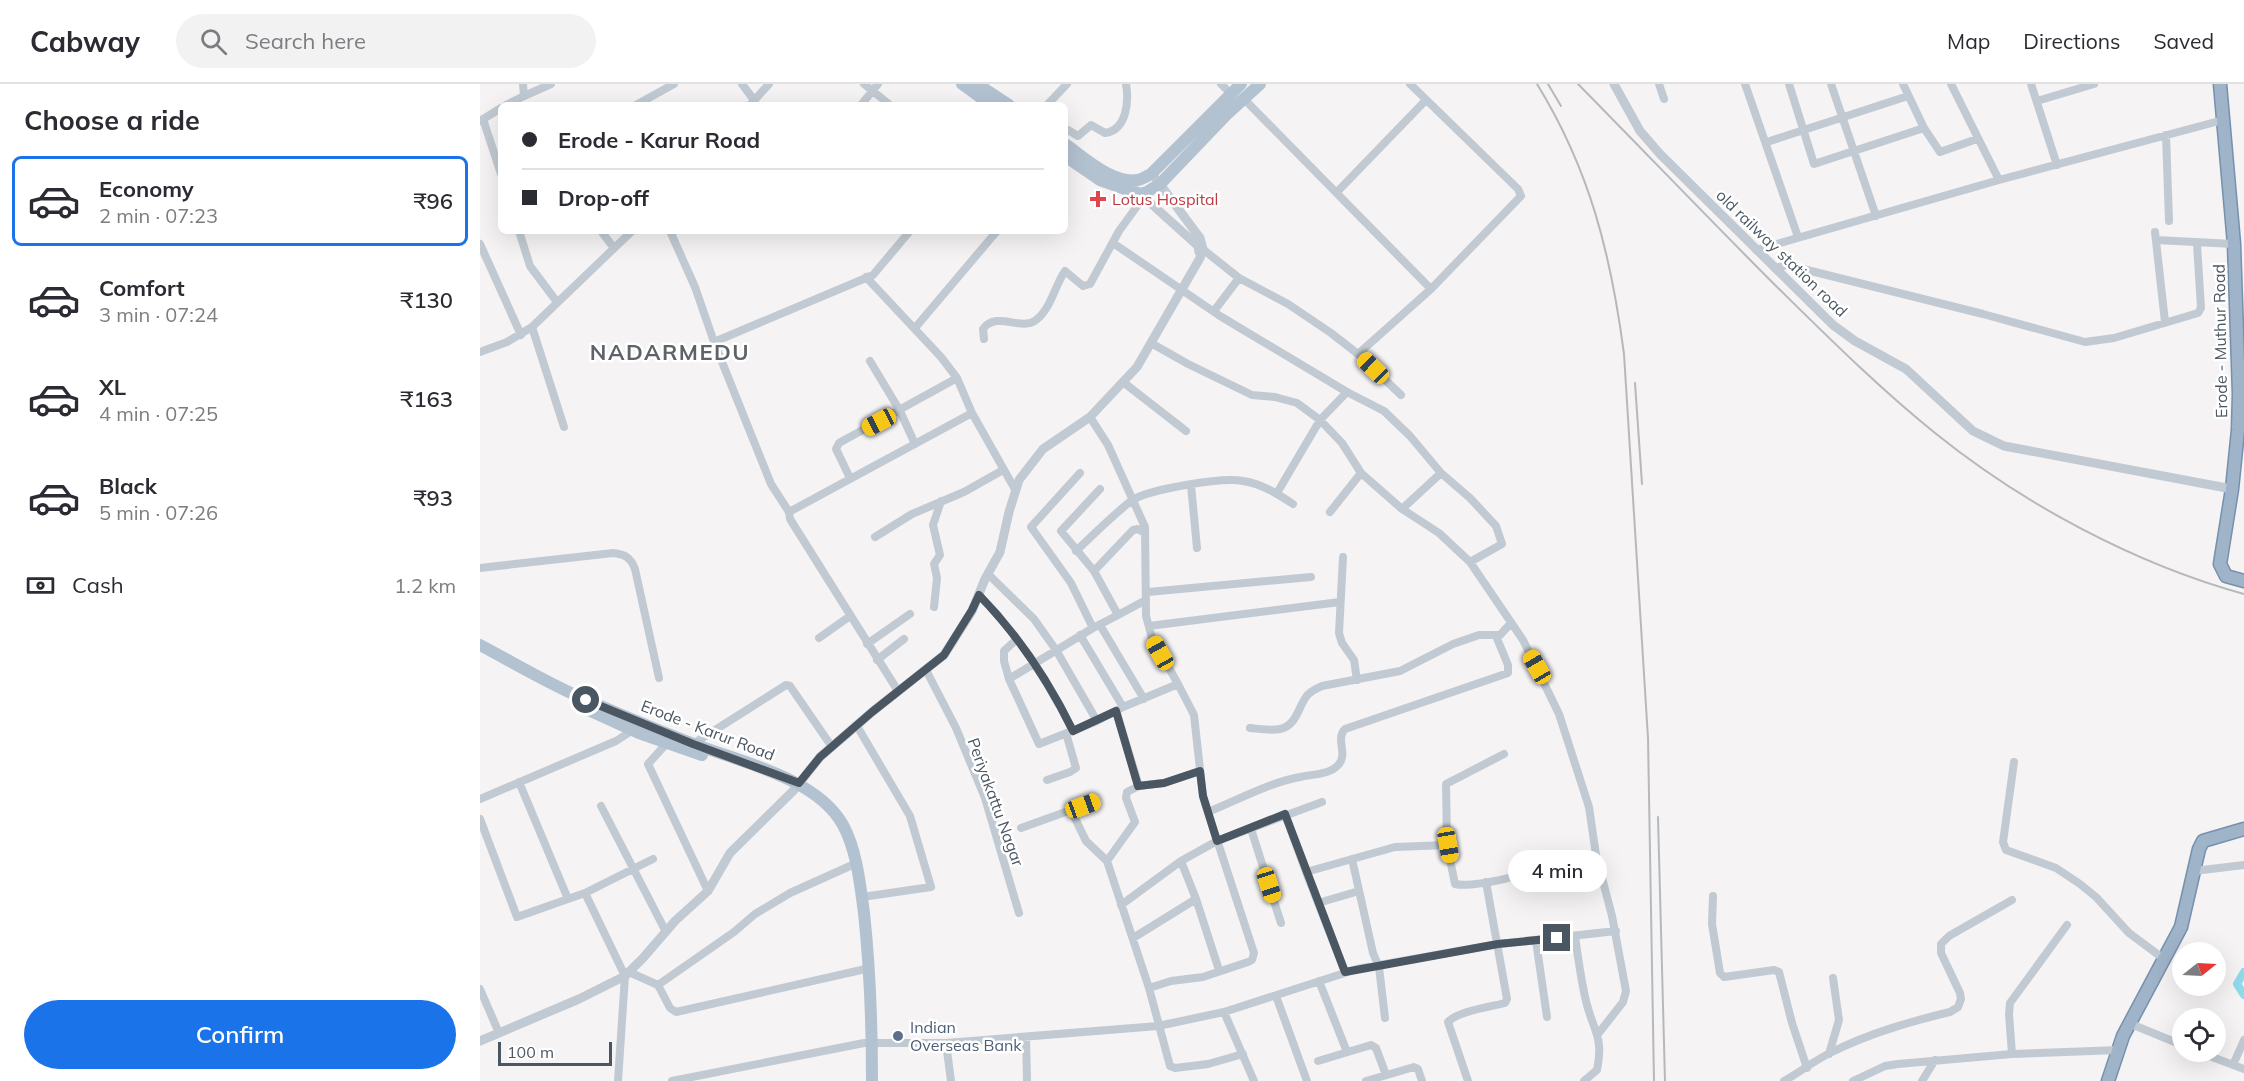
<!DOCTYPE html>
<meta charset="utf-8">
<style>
body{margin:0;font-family:Mulish,sans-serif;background:#f2f2f3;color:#2b2b33;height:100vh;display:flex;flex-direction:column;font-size:22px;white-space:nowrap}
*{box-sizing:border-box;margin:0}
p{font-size:20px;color:#7c7c81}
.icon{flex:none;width:33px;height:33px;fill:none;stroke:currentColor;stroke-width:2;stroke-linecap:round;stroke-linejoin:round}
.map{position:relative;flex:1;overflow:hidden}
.drawer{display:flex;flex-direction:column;background:#fff;width:480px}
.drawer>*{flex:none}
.top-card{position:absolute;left:18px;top:18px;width:570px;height:132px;border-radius:9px;box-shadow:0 6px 24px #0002;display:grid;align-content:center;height:132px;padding:0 24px;background:#fff}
.needle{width:39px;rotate:72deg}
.buttons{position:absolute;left:1692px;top:858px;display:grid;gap:12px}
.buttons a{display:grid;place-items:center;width:54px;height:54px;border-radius:50%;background:#fff;box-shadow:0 6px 24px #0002;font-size:30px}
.scale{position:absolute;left:18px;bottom:15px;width:114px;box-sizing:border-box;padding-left:6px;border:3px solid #4a5661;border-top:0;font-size:16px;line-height:21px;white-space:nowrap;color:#4a5661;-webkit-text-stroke:4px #fff;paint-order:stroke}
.end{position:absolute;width:27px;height:27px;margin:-14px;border:8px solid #4a5661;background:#fff;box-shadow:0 0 0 3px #fff}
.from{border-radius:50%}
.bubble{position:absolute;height:42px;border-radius:21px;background:#fff;box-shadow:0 6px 24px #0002;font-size:20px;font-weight:600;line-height:42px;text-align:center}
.car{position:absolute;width:18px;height:36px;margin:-18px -9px;border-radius:8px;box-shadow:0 0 4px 2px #0007;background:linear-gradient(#f5c518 24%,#345 0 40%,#f5c518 0 76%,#345 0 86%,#f5c518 0)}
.top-card b{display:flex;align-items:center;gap:21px;height:57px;font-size:22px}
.top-card b+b{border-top:2px solid #e1e1e2}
.top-card i{width:15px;height:15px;background:#2b2b33}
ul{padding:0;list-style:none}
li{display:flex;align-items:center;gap:18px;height:90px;margin:0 12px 9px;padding:0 12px;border:3px solid transparent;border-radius:9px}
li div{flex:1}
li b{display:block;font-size:22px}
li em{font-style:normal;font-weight:600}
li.on{border-color:#1a73e8}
li>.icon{width:54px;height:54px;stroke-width:1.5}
h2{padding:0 24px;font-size:27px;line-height:72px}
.pay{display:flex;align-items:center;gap:15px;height:66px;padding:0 24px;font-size:22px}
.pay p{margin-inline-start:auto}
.action{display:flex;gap:12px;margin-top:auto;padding:12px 24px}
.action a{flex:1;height:69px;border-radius:36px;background:#1a73e8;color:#fff;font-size:24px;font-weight:600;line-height:69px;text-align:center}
header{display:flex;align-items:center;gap:36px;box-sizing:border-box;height:84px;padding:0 30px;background:#fff;border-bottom:2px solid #e1e1e2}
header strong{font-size:28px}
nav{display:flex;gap:33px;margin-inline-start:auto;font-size:21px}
.search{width:420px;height:54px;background:#f2f2f3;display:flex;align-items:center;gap:15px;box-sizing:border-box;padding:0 21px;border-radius:33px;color:#7c7c81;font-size:22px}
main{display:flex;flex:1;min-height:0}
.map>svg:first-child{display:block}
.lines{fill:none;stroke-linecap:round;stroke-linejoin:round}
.canal{stroke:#90daee;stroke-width:8}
.trunk-casing{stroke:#7690ad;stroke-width:15}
.minor{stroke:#c1cad2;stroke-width:8}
.tertiary{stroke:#c1cad2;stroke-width:9}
.primary{stroke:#b3c2d1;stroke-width:12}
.trunk{stroke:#9fb4c9;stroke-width:12}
.rail{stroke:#b5b8bd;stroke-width:2}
.route{stroke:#4a5661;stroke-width:8}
.health-dot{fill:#e0444e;stroke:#fff;stroke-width:2}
.service-dot{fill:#5c6f8a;stroke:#fff;stroke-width:2}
.labels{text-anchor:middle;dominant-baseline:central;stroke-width:5;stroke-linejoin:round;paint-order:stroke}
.health-label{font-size:16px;fill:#be3a42;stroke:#fff;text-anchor:start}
.street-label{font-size:16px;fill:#4a5661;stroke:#fff}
.service-label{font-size:16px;fill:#4e5e75;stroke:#fff;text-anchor:start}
.district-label{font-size:22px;font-weight:bold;letter-spacing:1.5px;fill:#5f6368;stroke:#fff}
</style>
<header>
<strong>Cabway</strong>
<div class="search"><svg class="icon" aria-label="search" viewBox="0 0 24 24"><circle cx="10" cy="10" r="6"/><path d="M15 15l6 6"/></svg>Search here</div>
<nav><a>Map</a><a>Directions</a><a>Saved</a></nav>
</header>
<main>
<section class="drawer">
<h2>Choose a ride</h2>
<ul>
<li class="on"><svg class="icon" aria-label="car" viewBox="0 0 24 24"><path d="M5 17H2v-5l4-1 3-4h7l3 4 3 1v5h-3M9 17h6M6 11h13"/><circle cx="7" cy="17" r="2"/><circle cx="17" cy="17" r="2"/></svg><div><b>Economy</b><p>2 min · 07:23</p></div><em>₹96</em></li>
<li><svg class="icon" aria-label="car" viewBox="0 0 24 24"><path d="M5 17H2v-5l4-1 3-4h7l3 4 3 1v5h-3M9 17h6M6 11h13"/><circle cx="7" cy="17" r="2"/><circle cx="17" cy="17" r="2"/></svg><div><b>Comfort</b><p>3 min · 07:24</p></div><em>₹130</em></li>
<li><svg class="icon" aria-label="car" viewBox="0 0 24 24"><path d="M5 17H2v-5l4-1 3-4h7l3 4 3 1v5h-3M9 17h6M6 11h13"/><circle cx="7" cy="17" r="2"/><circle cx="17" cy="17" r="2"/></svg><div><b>XL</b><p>4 min · 07:25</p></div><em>₹163</em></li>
<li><svg class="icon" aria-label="car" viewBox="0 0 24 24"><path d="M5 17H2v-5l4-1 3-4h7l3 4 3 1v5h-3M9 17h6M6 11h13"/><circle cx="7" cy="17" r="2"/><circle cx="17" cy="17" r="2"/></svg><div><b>Black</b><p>5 min · 07:26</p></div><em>₹93</em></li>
</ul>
<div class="pay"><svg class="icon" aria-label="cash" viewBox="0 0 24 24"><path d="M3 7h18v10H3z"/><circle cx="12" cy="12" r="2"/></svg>Cash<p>1.2 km</p></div>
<div class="action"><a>Confirm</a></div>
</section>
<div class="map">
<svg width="1764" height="997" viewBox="0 0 1764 997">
<rect width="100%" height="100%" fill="#f5f3f3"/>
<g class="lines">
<path class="canal" d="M 1764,888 L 1757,900 L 1764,911"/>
<g class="trunk-casing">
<path id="trunk" d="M 1740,0 L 1754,160 L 1759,310 L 1758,346 L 1752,405 L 1740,480 L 1746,492 L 1764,497
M 1628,997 L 1643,952 L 1701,843 L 1719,765 L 1723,757 L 1764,745"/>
</g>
<path class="minor" d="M 262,0 L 274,16
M 384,0 L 410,21
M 741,0 L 751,10
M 1179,0 L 1184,15
M 1265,0 L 1318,153
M 1309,0 L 1334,80 L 1444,44
M 1351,0 L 1396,132
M 1423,0 L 1444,44 L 1460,68 L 1497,55
M 1471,0 L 1519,96
M 1551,0 L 1577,81
M 44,12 L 71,0
M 764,15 L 951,205 L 1041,112 L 1038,105 L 930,0
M 1557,17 L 1614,0
M 26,21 L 44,12 L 43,0
M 156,21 L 194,0
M 270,21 L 289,0
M 381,21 L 398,0
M 567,21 L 587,0
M 3,35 L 21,90
M 0,37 L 21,24
M 588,46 L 598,52 L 611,41 L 625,49 C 647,46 649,17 646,0
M 1686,51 L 1689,137
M 1287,58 L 1428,12
M 857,108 L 946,16
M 39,147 L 50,182 L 77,218
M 121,147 L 134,164
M 190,147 L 215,203 L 234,258 L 393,191 L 430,147
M 1675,148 L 1685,238
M 1676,156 L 1754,160
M 633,159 L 740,232 L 867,308 L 904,327 L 930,352 L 961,389 L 990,414 L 1016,442 L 1022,460 L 990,478 L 959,449 L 922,425 L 881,389 L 862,359 L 840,336 L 817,319 L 795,313 L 772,311 L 708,280 L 671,259
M 0,160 L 41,251
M 720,163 L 759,194 L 808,220 L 851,249 L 878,270 L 921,311
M 1276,166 L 1519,96 L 1743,36
M 1295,184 L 1307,181 L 1503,230 L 1605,258 L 1634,254 L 1718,229 L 1721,224 L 1717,160
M 386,193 L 461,273 L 477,294 L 492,329 L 536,407
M 734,227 L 759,194
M 52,243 L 84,343
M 435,244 L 517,147
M 504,255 L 503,245 C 517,226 541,248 556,236 C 571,225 575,201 585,187 L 603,202 L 610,200 L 639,147 L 663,114
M 234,258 L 291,400 L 309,428
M 0,268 L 27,258 L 52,243 L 152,147
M 878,270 L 951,205
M 390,277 L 420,327 L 435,360
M 643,298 L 706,347
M 600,389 L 551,443 L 591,499 L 613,544
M 370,394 L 356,365 L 359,359 L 477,294
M 711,401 L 717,464
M 797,409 L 840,336 L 867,308
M 922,425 L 961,389
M 850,428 L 881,389
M 395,453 L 432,430 L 484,408 L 523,386
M 596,467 C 614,450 632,432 651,417 C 668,405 743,393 763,397 C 782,400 798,410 813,420
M 863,473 L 859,549 L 862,559 L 874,576 L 877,596
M 990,478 L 1043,556 L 1079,630 L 1109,723 L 1116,771 L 1132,832 L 1146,907 L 1143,918 L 1118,950
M 0,484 L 133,469 C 145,470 151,474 155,485 L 179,594
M 614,487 L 653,446 L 658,445 L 665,449
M 508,490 L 554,535 L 576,566 L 617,637
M 668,508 L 831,493
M 499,511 C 539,552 567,595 593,647
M 454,523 L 457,494 L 454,480 L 460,471 L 453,441 L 461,417
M 638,531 L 666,516
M 620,541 L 664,615
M 669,542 L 860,518
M 600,551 L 643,623
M 339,554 L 370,532
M 537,555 L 524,567 L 524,577 L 529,595 L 559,660 L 617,637 L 643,623 L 698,600 L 672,554 L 666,532 L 665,443 L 628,361 L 610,333
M 387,560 L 430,530
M 397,576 L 424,555
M 446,586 L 476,644 L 505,714 L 539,829
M 529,595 L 613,544 L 638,531 L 614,487 L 581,447 L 620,405
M 418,607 L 310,435 L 309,428 L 492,329
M 636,627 L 659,702
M 377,642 L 430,732 L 451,803 L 382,813
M 770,644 C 780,645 791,647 800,645 C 816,642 818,624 826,613 C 830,607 836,605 842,602 L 920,587 L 973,560 L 999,551 L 1020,551 L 1031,539
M 187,659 L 168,680 L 228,807
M 213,660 L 306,601 L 310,602 L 352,663
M 1024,670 L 966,700 L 967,761 L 975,800 C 999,806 1087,778 1116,771
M 1534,678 L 1523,758 L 1526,766 L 1576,784 L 1600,800 L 1616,813 L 1649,849 L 1684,875
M 567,696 L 590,688 L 596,684 L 586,649
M 39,698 L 88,815
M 0,715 L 136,657 L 153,646
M 121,722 L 186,848
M 591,726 L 606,757 L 627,777 L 669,904 L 690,982 L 695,984 L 728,980 L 763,970
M 728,728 C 758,716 788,699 820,693 C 832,690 851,691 859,680 C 868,669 855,655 865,645 L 1028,589 L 1028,581 L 1016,552
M 805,730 L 826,788 L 865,888
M 0,735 L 37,833 L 105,809 L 145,892 L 138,997
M 541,744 L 616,717
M 771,745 L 801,839
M 872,775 L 893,869 L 899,883 L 905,934
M 627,777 L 655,738 L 646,714 L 647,708 L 659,702 L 684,699 L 720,687
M 701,777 L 716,815 L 739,886
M 1714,787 L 1764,781
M 826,788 L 915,763 L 967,761
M 105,809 L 173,775
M 1233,812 L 1232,840 L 1240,889 L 1244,893 L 1294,886 L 1299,888 L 1312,939 L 1327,984
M 838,819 L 879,807
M 641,821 L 701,777 L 737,757 L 842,718
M 1095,852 C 1098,874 1101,896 1106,917 C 1113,947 1124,952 1117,986 L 1104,997
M 653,854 L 716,815
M 1056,857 L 1067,933
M 149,888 L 178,901 L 254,848 L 275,830 L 310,809 L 370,782
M 839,897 L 867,968
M 178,901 L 190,924 L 196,928 L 390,884
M 669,904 L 691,897 L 723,893 L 768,878 L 772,876 L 774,869 L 723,713 L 714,631 L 698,600
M 0,905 L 19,949
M 796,912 L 827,997
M 744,928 L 774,997
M 1651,940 L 1702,961
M 546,953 L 547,997
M 466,959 L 471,997
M 1719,968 L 1764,985
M 1349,970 L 1359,936 L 1353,894
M 1532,970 L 1529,930 L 1530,919 L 1587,841
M 838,977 L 891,961 L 896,964 L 906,991
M 1753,981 L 1764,956
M 192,997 L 384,959 L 466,959 L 678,942 L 744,928 L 877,885 L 1018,860 L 1136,847
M 886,997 L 934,983 L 938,985 L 942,997
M 988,997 L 968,938 C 978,927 1010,923 1025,919 L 1027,915 L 1006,798
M 1304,997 C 1320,988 1335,976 1352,968 C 1390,949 1429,938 1470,928 L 1478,923 L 1481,915 L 1480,909 L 1461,869 L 1461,860 L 1469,852 L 1532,816
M 1373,997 L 1405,982 L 1418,980 L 1532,970 L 1639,966
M 1442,997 L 1455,976"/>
<path class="tertiary" d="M 1134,0 L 1160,47 L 1180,70 L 1353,241 L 1375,257 L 1426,285 L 1493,347 L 1524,362 L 1752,405
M 657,107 L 718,162 L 719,168
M 0,957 L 99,915 L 145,892 L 163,874 L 195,837 L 228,807 L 250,769 L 314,706 L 340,673 L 392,628 L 464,571 L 492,527 L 505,495 L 520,468 L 529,428 L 539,396 L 563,365 L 610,333 L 657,283 L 720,174 L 723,165 L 720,154 L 676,95"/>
<path class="primary" d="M 482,0 L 511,21
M 497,0 L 529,21
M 585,60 C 604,73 632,100 658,96 C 662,95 667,92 671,90 L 761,0
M 585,72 L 620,96 L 659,110 L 667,108 L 681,99 L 746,31 L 780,0
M 0,561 C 36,580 72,602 109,617 C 144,632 179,647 214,660 C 261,678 337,694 363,741 C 377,767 380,800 384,829 C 390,885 392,941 392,997
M 102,623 L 159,649 L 222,671"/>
<use href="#trunk" class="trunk"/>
<path class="rail" d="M 1057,0 C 1110,86 1131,171 1144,270 L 1168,654 L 1174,997
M 1068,0 L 1081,22
M 1098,0 C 1164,67 1229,135 1295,201 C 1347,252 1399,304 1455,349 C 1543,420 1655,480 1764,510
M 1155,299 L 1162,400
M 1178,733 L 1185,997"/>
</g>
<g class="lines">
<path class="route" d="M 106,616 L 213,660 L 319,699 L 340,673 L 392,628 L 464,571 L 492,526 L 499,511 C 539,552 568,596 593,647 L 636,627 L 658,702 L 684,699 L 720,687 L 723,712 L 737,757 L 805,730 L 865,888 L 1018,860 L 1077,854"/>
</g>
<path class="health-dot" d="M615 106h6v6h6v6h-6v6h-6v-6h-6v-6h6z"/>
<circle class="service-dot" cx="418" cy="952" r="6"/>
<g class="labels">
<g class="health-label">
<text x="632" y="115">Lotus Hospital</text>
</g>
<g class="street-label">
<text transform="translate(1302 169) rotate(44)">old railway station road</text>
<text transform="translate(1740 257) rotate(-91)">Erode - Muthur Road</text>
<text transform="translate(228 646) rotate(21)">Erode - Karur Road</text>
<text transform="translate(516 718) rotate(70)">Periyakattu Nagar</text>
</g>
<g class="service-label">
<text x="430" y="943">Indian<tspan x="430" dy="18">Overseas Bank</tspan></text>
</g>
<g class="district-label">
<text x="190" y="268">NADARMEDU</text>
</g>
</g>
</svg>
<div class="buttons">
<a><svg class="needle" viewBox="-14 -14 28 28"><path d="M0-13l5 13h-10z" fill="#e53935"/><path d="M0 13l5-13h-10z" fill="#7c7c81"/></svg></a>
<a><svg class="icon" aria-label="locate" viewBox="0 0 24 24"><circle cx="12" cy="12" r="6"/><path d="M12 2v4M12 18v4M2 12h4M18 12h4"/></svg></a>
</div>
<div class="scale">100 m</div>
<i class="end from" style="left:106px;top:616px"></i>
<i class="end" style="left:1077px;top:854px"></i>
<div class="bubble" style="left:1028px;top:766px;width:99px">4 min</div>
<i class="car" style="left:893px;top:284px;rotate:314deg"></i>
<i class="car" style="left:399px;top:338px;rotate:242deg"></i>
<i class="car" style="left:680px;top:569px;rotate:331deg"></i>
<i class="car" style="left:1057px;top:583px;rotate:330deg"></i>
<i class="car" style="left:603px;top:722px;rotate:70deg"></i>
<i class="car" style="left:968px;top:761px;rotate:170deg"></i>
<i class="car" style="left:789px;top:801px;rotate:162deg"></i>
<div class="top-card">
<b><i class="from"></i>Erode - Karur Road</b>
<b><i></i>Drop-off</b>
</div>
</div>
</main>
